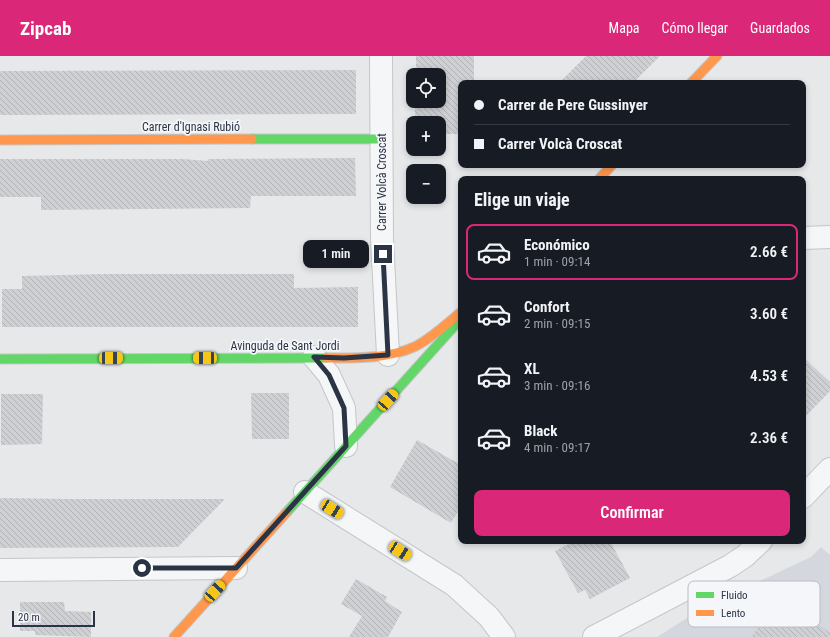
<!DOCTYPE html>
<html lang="es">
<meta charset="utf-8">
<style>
body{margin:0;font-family:"Roboto Condensed",sans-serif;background:#20242c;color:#f1f3f6;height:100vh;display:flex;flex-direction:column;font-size:15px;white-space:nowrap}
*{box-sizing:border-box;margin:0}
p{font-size:13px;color:#9ea1a6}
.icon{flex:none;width:22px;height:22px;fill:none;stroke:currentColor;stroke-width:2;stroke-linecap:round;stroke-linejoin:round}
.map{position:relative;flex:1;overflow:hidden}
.side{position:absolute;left:458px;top:120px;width:348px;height:368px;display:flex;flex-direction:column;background:#171b24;border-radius:8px;box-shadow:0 2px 6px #0003}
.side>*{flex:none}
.guide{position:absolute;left:458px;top:24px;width:348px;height:88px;border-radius:8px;box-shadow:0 2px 6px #0003;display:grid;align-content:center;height:88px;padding:0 16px;background:#171b24}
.fabs{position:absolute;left:406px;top:12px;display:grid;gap:8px}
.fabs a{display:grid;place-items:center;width:40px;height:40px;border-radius:8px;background:#171b24;box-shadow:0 2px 6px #0003;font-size:20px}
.scale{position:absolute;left:12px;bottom:10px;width:83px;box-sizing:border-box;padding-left:4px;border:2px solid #2b3445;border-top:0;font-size:11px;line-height:14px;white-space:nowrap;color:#2b3445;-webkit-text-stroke:3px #f4f6f9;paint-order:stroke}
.end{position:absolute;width:18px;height:18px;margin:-9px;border:5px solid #2b3445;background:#fff;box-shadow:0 0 0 2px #fff}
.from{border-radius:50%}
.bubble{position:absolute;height:28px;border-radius:8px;background:#171b24;box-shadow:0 2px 6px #0003;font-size:13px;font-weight:600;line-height:28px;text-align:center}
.car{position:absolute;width:12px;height:24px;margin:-12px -6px;border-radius:5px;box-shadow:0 0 3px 1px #0007;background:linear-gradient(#f5c518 24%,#345 0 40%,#f5c518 0 76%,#345 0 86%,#f5c518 0)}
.guide b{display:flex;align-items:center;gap:14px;height:38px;font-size:15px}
.guide b+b{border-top:1px solid #363941}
.guide i{width:10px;height:10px;background:#f1f3f6}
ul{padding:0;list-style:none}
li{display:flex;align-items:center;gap:12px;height:56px;margin:0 8px 6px;padding:0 8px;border:2px solid transparent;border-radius:8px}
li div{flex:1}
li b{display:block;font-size:15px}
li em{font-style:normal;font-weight:600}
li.active{border-color:#db2777}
li>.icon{width:36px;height:36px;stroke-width:1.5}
h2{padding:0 16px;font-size:18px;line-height:48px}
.action{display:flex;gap:8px;margin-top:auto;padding:8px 16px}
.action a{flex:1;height:46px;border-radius:8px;background:#db2777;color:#fff;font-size:16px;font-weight:600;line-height:46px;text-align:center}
header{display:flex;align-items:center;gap:24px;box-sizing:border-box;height:56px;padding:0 20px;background:#db2777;color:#fff}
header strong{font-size:19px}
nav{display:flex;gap:22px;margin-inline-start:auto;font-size:14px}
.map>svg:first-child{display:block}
.built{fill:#d4d7dd}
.building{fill:url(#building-back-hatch)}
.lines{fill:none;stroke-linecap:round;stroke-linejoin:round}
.street-casing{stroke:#c4c6c8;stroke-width:24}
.fast-casing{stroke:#c4c6c8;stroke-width:11}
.slow-casing{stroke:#c4c6c8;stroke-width:11}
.street{stroke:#f5f6f7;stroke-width:22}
.fast{stroke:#63d668;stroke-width:9}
.slow{stroke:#ff974d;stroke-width:9}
.route{stroke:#2b3445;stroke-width:5}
.labels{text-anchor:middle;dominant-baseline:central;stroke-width:3.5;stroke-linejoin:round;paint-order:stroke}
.street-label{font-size:12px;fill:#2b3445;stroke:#f4f6f9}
.key{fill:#f4f6f9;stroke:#b8bcc3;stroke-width:1}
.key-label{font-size:11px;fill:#2b3445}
</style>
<header>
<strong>Zipcab</strong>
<nav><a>Mapa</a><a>Cómo llegar</a><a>Guardados</a></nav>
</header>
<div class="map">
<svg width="830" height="581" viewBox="0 0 830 581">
<defs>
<pattern id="building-back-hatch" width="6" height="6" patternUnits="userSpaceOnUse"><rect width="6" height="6" fill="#ced0d3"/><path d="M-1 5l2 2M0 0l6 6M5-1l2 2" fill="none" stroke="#b1b3b6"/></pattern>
</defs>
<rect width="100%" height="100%" fill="#e6e8ea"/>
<path class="built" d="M 821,491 L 830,499 L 830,581 L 657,581 L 687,562 L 730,539 L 811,501 Z"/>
<path class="building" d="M 416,0 L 474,0 L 474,27 L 461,27 L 461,78 L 439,78 L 439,67 L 415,67 L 415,45 L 439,45 L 439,19 L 416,19 Z
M 586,0 L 660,0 L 633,27 L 559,27 Z
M 356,14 L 356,58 L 0,59 L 0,15 Z
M 355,102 L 356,140 L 251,140 L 250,152 L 41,154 L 41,141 L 0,141 L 0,103 L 183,103 L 208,105 L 208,103 Z
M 105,218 L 294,218 L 294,232 L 358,231 L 358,271 L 2,271 L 2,233 L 22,233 L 22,220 Z
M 803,301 L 830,326 L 830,335 L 803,363 Z
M 251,337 L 289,337 L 289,383 L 252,383 Z
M 1,338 L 43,338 L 42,388 L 1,389 Z
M 417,384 L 461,409 L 461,450 L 451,467 L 390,431 Z
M 0,442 L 70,443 L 225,443 L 178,491 L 0,492 Z
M 575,485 L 610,485 L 630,522 L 590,543 L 585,534 L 578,537 L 555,495 Z
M 356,523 L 387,541 L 385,545 L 402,556 L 388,581 L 349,581 L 362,560 L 341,548 Z
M 782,541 L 830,577 L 830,581 L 751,581 Z
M 20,546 L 64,546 L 65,555 L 91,556 L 91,581 L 35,579 L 35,575 L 20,575 Z"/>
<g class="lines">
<g class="street-casing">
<path id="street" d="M 381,0 L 382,183 L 388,299
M 803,182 L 830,181
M 314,301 L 329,319 L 344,352 L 346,390
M 305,436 L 454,529 L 489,561 L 504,581
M 803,441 L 830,413
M 0,514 L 236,512
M 594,581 L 730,510 L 745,500 L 761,485"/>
</g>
<g class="fast-casing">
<path id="fast" d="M 252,83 L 382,83
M 0,303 L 326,302
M 286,457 L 458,266"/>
</g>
<g class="slow-casing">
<path id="slow" d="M 691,27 L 717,0
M 0,84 L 252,83
M 599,123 L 612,109
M 326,302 C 355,302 387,303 414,291 C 428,285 449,266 461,256
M 174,581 L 286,457"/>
</g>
<use href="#street" class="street"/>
<use href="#fast" class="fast"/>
<use href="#slow" class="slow"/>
</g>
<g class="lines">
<path class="route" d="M 142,512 L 236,512 L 346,390 L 344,352 L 329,319 L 314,301 L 344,302 L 388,299 L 383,198"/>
</g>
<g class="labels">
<g class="street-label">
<text x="191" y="71">Carrer d'Ignasi Rubió</text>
<text transform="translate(382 126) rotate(-90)">Carrer Volcà Croscat</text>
<text x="285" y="290">Avinguda de Sant Jordi</text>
</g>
</g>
<rect x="688" y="525" width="132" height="46" rx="6" class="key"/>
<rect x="696" y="536" width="18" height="6" fill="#63d668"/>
<rect x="696" y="554" width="18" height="6" fill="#ff974d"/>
<g class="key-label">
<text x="721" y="543">Fluido</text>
<text x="721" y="561">Lento</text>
</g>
</svg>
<div class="fabs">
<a><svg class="icon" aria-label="locate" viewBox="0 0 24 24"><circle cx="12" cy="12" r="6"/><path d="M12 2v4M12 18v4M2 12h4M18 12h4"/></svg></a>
<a>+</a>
<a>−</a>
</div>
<div class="scale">20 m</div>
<i class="end from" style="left:142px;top:512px"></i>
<i class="end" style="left:383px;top:198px"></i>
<div class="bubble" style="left:303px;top:184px;width:66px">1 min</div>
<i class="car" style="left:111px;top:302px;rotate:89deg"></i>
<i class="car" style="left:205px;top:302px;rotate:270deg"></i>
<i class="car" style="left:388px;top:344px;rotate:42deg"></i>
<i class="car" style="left:332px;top:453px;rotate:122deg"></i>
<i class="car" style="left:400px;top:495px;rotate:122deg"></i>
<i class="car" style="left:215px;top:535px;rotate:42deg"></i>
<div class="guide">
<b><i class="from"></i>Carrer de Pere Gussinyer</b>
<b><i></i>Carrer Volcà Croscat</b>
</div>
<section class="side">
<h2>Elige un viaje</h2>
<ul>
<li class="active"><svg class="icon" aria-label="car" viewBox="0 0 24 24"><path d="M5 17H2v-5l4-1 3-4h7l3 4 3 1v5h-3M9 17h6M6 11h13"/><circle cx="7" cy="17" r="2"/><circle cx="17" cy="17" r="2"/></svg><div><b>Económico</b><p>1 min · 09:14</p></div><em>2.66 €</em></li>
<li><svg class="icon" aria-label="car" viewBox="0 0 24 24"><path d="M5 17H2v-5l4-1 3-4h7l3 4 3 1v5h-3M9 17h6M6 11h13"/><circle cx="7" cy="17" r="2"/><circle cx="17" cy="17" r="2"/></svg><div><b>Confort</b><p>2 min · 09:15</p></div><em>3.60 €</em></li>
<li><svg class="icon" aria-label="car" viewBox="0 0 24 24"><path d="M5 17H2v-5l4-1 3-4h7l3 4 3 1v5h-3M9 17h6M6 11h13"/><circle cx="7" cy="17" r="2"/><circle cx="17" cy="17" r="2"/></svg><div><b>XL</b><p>3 min · 09:16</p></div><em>4.53 €</em></li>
<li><svg class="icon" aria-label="car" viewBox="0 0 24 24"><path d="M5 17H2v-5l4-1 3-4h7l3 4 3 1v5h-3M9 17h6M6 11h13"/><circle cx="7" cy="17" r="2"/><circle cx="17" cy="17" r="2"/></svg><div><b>Black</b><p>4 min · 09:17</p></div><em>2.36 €</em></li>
</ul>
<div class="action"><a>Confirmar</a></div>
</section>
</div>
